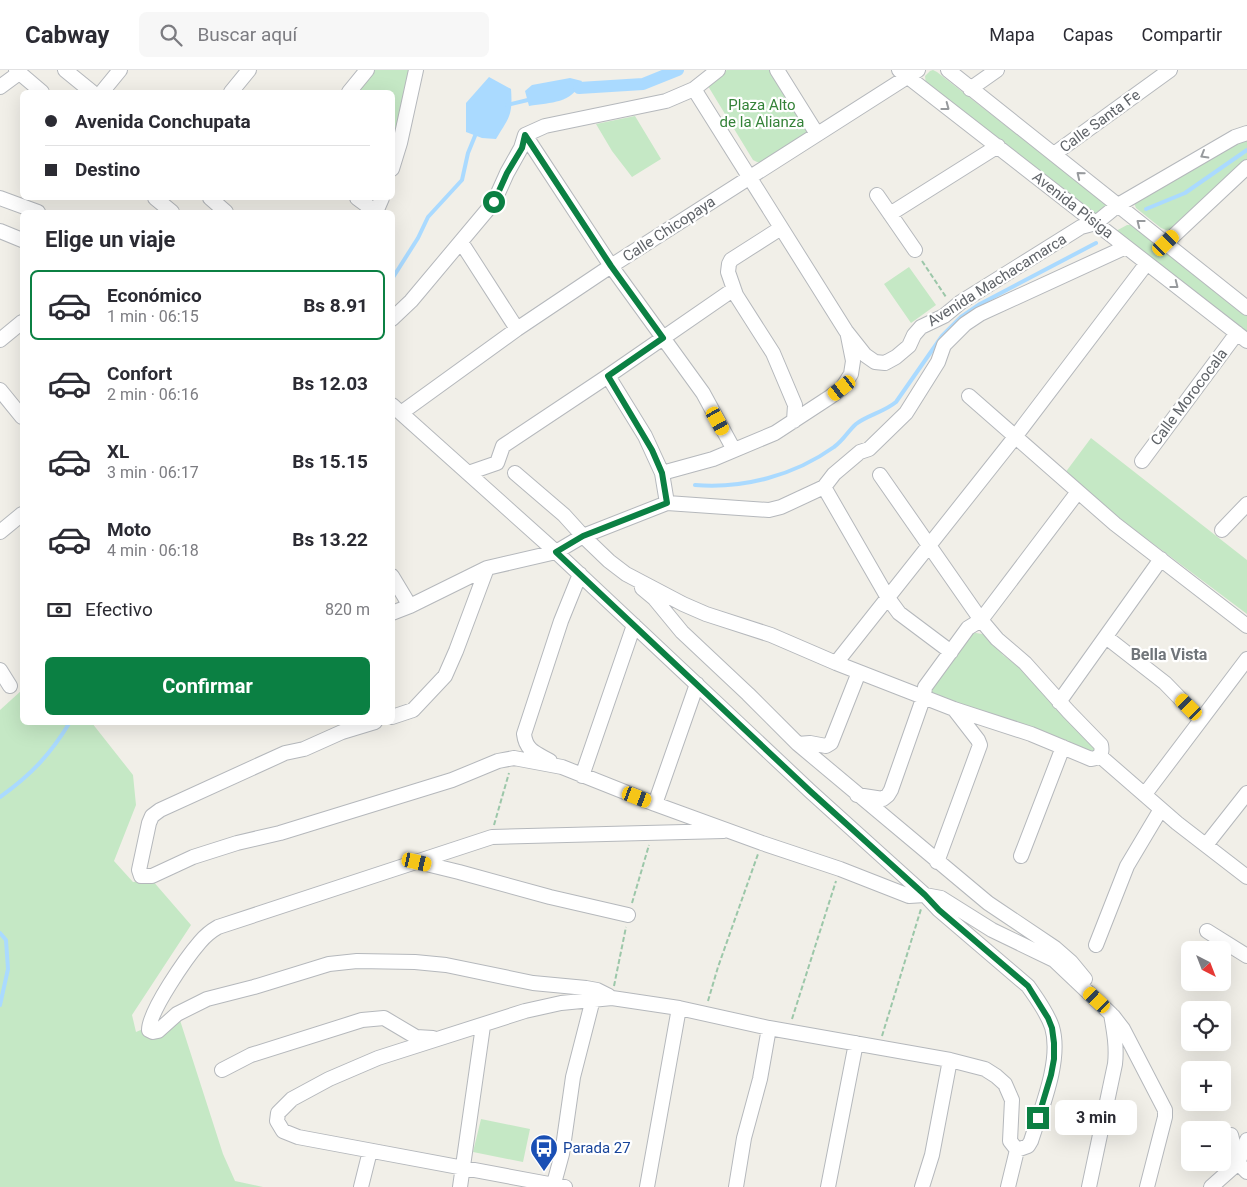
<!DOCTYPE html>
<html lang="es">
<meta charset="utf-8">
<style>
body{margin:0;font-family:Roboto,sans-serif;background:#f7f7f7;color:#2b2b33;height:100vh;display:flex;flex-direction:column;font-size:19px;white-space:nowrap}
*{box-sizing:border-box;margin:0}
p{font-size:16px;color:#7c7c81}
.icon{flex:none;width:28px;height:28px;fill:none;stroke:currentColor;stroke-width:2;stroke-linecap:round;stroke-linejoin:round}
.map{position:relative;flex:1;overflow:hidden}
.panel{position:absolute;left:20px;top:140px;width:375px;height:515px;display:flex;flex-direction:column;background:#fff;border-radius:8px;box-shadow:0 5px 20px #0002}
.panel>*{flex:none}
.banner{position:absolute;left:20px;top:20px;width:375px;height:110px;border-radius:8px;box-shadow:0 5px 20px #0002;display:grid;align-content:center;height:110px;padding:0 25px;background:#fff}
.needle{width:32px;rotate:138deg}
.controls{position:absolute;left:1181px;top:871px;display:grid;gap:10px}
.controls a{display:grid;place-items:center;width:50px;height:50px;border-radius:8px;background:#fff;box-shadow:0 5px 20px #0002;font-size:25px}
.end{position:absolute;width:22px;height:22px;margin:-11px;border:6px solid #0b8043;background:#fff;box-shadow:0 0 0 2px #fff}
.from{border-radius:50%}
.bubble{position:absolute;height:35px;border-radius:8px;background:#fff;box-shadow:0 5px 20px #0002;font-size:16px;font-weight:700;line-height:35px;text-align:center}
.car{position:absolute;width:15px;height:30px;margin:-15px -8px;border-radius:6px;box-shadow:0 0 4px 1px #0007;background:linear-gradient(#f5c518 24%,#345 0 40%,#f5c518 0 76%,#345 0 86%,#f5c518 0)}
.banner b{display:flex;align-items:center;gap:18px;height:48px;font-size:19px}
.banner b+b{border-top:1px solid #e1e1e2}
.banner i{width:12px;height:12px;background:#2b2b33}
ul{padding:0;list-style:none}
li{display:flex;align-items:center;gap:15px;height:70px;margin:0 10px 8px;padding:0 15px;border:2px solid transparent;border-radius:8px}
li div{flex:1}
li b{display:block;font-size:19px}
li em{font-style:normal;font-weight:700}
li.current{border-color:#0b8043}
li>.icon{width:45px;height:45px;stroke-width:1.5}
h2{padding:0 25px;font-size:22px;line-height:60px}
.pay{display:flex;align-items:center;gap:12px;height:55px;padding:0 25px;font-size:19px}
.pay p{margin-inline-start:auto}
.button{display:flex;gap:10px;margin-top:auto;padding:10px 25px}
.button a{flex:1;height:58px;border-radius:8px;background:#0b8043;color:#fff;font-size:20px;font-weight:700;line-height:58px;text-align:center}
header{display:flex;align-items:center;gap:30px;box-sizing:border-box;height:70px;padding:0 25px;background:#fff;border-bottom:1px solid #e1e1e2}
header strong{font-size:24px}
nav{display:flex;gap:28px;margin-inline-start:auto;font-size:18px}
.search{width:350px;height:45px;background:#f7f7f7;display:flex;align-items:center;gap:12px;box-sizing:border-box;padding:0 18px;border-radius:8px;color:#7c7c81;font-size:19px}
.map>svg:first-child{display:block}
.green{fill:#c5e8c5}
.water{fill:#aadaff}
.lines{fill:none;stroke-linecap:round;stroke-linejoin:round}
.stream{stroke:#aadaff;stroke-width:4}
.canal{stroke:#aadaff;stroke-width:12}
.minor-casing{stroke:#b5b8bc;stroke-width:16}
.path{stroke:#9cc7a9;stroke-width:2;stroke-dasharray:5 2.5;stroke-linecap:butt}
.minor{stroke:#fff;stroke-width:14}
.oneway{stroke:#979a9d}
.route{stroke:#0b8043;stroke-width:6}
.labels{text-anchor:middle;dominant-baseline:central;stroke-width:4.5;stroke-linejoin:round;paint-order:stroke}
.park-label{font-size:15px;fill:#348238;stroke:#fff}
.street-label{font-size:15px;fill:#5f6368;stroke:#fff}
.transit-label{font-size:15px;fill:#164399;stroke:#fff;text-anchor:start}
.neighbourhood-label{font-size:16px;font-weight:bold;fill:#70757a;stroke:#fff}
</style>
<header>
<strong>Cabway</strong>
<div class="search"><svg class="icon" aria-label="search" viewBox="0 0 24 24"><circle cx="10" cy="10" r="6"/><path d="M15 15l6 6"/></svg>Buscar aquí</div>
<nav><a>Mapa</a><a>Capas</a><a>Compartir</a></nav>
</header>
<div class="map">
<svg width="1247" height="1117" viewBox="0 0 1247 1117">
<rect width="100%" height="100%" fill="#f1efe8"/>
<path class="green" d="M 374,0 L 409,0 L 393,75 L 392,22 L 357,22 Z
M 727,0 L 772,0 L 808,62 L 762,93 L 757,92 L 753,90 L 708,16 L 709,11 Z
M 933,0 L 937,2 L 1110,137 L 1096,146 L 926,14 L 925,6 L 930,1 Z
M 635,46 L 661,89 L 632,107 L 612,81 L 596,54 Z
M 1247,69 L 1247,91 L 1172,159 L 1166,160 L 1161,158 L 1136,138 L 1134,133 L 1235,74 Z
M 1127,155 L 1131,155 L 1247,245 L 1247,266 L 1116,161 Z
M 909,197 L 936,235 L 911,253 L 884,214 Z
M 1091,368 L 1247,490 L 1247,544 L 1107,439 L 1065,403 Z
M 976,563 L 988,565 L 1003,585 L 1019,597 L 1096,678 L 1094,681 L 1087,682 L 1021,653 L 1013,654 L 928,621 L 968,564 Z
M 22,620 L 22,652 L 92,653 L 133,705 L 136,735 L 114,791 L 133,812 L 152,810 L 191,855 L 132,945 L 136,962 L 178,944 L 223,1084 L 235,1111 L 263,1117 L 0,1117 L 0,640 Z
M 481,1049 L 530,1059 L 523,1092 L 473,1082 Z"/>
<path class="water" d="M 489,7 L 511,19 C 513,46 509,47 496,69 L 482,68 L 466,62 L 466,33 Z
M 570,8 L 582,11 C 571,34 552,32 529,36 L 525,21 L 532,15 Z"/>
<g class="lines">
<path class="stream" d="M 507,35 L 532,29
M 1146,139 L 1185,123 L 1247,80
M 392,209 L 418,168 L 428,147 L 462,110 L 468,83 L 477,61
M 695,415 C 744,419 795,405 834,377 C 843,371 848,361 856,354 C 868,345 884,342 896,332 L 942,266 L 961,247 L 980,234 L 1096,173
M 0,727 C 31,705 50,685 70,652
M 0,863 L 6,870 L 8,899 L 0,935"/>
<path class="canal" d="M 579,18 L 643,14 L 678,0"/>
<g class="minor-casing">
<path id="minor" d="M 16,0 L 42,22
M 65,0 L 92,22
M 777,0 L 817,64
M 899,0 L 1247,271
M 948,0 L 1247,238
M 0,17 L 19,3
M 694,19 L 846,261 L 865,285 L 875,292 L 885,293 L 896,287 L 909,276 L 914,265 L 921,257 L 944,246 L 961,232 L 1081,157 L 1096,153 L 1118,135 L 1235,67 L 1247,63
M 970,19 L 997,0
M 102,22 L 120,0
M 231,22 L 249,0
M 349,22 L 367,0
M 525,65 L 611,196 L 703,323 L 734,380
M 1054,84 L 1170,0
M 392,99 L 400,73 L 416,0
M 877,125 L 915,180
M 0,128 L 38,142
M 155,128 L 172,142
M 210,128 L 226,142
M 357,128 L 376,142
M 376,142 L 382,128
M 890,144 L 998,76
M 781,158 L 731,190 L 729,194 L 728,202 L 736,225 L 773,283 L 795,335 L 794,351
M 0,161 L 22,170
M 461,172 L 517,259
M 1166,173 L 1247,97
M 392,249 L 411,231 L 494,132 L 507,103 L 521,78 L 525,65 L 545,56 L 666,31 L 694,19 L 718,0
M 0,270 L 22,252
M 608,306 L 645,366 L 662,403
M 0,320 L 22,347
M 969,326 L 1115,454 L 1247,556
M 392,335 L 556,482 L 810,721 L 925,825 L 939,840 L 1028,916 C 1037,929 1047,942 1052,957 C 1062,990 1041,1039 1031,1071 L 1028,1076 L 1017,1080 L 1010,1071 L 1012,1030 L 1005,1014 L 996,1006 L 985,999 L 950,990 L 769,958 L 679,938 L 612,928 L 561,933 L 525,941 L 378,988 L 329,1009 L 292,1029 L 278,1043 L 277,1051 L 283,1061 L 298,1067 L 565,1117
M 401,343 L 517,259 L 611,196 L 918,0
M 1142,391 L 1237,263
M 468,403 L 497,393 L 503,376 L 608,306 L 734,219
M 515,403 L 564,445 L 583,466 L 609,491 L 626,504 L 683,534 L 706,544 L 771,565 L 836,593 L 954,639 L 1031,664 L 1091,689 C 1099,688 1103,684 1101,675 L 1068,641 L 1025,593 L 997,569 L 981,550 L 880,405
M 824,417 L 888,528 L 899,543 L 951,582
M 667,433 L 662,403 L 713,389 L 775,363 L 830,327 L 842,318 L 851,304 L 853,291 L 848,266
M 1222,460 L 1247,434
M 0,462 L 22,444
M 392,506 L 410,536
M 642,518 L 654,528 L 682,562 L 748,624 L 798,674 L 988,833 L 1055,878 L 1071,892 L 1085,909
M 392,543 L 410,536 L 487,498 L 556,482 L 583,466 L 667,433 L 769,440 L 781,437 L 824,417 L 834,404 L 860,382 L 869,379 L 906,343 L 938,292 L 944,275 L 965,254 L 980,244 L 1126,177
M 1106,567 L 1165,613 L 1201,650
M 836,593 L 1015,367 L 1147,193
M 0,600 L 10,616
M 1059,632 L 1161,489
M 392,647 L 413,640 L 445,606 L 456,581 L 487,498
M 375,652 L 342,662 L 304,679 L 285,683 L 160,740 L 152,746 L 149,753 L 139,800 L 141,806 L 152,806 L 193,787 L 237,773 L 280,763 L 452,710 L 498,691 L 514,688 L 562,697 L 655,734 L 762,773 L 840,799 L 909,826 L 925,825 L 941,828 L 992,860 L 1054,890 L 1111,944 C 1114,961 1117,977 1115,994 L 1089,1117
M 798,674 L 810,673 L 826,676 L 831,673 L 859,602
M 1100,686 L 1177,753 L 1247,807
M 550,691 C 536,683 526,681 524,664 L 561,551 L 580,504
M 582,706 L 634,555
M 1145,724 L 1247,589
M 857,725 L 883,729 L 888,725 L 891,720 L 924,626 L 925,617 L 968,558 L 981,550 L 1077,423
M 655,734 L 697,614
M 1206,775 L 1247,723
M 1021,786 L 1063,677
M 418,792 L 459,802 L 550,827 L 628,845
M 937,792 L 980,675 L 978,670 L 954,639
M 1207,861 L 1247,886
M 1096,875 L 1127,796 L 1161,739
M 609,926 L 597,920 L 586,918 L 533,913 L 446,895 L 415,892 L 357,891 L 329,894 L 254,917 L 207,929 L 177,944 L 158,961 L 153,962 L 149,960 C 149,941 187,887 200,872 C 205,866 211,861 218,857 L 492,767 L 724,761
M 1113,946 L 1123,959 L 1165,1040 L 1165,1047 L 1147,1117
M 222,1000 L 251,985 L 362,950 L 384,948 L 416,967 L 433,968
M 1231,1065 L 1238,1093 L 1247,1102
M 361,1117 L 370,1081
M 460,1117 L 483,956
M 553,1117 L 562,1084 L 573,1007 L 593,929
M 647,1117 L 679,938
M 736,1117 L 744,1068 L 760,1009 L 769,958
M 828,1117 L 856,973
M 922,1117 L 932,1085 L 950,990
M 1008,1117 L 1017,1080
M 1211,1117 L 1238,1093 L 1247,1070"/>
</g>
<path class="path" d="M 922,191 L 946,227
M 494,755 L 509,703
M 632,833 L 649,775
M 614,916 L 626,857
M 708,931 L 718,897 L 758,784
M 792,949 L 836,811
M 882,966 L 921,839"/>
<use href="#minor" class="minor"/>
</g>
<defs><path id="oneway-chevron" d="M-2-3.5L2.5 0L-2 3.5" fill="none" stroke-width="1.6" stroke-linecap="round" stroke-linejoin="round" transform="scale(1.25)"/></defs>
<g class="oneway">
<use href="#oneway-chevron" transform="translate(946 37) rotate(37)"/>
<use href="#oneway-chevron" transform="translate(1204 85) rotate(150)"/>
<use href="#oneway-chevron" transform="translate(1080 105) rotate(-141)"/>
<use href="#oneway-chevron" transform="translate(1140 153) rotate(-142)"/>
<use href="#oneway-chevron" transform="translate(1175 215) rotate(38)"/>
</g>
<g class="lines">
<path class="route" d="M 494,132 L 507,103 L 522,78 L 525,65 L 611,196 L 663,268 L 608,306 L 652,380 L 662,403 L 667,433 L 583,466 L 556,482 L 810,721 L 925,825 L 939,840 L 1028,916 L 1048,948 L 1052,958 L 1054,973 L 1054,989 L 1051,1005 L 1038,1048"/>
</g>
<defs>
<g id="bus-pin" transform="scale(1.4375)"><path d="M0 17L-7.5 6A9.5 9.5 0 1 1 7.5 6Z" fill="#1a4fb4" stroke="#fff"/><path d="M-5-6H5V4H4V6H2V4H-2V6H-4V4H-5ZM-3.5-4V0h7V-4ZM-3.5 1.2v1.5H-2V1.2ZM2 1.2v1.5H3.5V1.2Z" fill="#fff"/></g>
</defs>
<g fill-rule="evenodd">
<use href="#bus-pin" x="544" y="1078"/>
</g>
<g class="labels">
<g class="park-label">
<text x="762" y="35">Plaza Alto<tspan x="762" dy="17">de la Alianza</tspan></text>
</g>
<g class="street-label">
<text transform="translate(1100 51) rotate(-36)">Calle Santa Fe</text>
<text transform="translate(1073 135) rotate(38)">Avenida Pisiga</text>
<text transform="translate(669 159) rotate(-33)">Calle Chicopaya</text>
<text transform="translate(997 210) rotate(-32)">Avenida Machacamarca</text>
<text transform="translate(1189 327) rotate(-53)">Calle Morococala</text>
</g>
<g class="transit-label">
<text x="563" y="1078">Parada 27</text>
</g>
<g class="neighbourhood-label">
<text x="1169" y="584">Bella Vista</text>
</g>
</g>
</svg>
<div class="controls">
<a><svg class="needle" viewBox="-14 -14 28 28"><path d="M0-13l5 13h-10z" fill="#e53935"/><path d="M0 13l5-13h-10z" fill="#7c7c81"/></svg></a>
<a><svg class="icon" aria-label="locate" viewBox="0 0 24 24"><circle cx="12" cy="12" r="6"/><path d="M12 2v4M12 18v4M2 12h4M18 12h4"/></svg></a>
<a>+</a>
<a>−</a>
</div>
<i class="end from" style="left:494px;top:132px"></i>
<i class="end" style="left:1038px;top:1048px"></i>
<div class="bubble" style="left:1055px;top:1030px;width:82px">3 min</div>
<i class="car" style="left:1166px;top:173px;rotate:46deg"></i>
<i class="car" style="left:842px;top:318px;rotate:232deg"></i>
<i class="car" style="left:718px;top:351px;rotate:151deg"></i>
<i class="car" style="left:1189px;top:637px;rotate:315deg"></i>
<i class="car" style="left:637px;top:727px;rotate:111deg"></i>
<i class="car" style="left:417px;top:792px;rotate:103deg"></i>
<i class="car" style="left:1097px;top:930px;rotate:313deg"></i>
<div class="banner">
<b><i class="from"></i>Avenida Conchupata</b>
<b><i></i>Destino</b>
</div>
<section class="panel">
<h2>Elige un viaje</h2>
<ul>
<li class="current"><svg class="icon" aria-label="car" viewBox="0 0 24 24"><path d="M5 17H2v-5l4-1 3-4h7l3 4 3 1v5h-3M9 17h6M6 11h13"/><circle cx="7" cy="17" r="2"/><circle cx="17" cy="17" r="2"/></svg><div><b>Económico</b><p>1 min · 06:15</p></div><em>Bs 8.91</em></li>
<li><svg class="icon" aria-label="car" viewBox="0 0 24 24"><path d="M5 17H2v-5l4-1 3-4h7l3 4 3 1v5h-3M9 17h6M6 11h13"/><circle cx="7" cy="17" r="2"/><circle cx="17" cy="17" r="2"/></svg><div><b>Confort</b><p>2 min · 06:16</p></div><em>Bs 12.03</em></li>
<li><svg class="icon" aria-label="car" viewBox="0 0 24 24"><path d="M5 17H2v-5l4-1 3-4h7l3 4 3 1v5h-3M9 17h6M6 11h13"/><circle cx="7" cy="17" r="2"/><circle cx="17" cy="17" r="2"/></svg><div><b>XL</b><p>3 min · 06:17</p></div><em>Bs 15.15</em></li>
<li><svg class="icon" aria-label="car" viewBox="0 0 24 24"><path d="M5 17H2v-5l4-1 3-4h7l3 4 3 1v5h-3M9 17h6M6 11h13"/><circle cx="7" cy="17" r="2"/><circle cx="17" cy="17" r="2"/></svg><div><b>Moto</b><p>4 min · 06:18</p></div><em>Bs 13.22</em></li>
</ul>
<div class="pay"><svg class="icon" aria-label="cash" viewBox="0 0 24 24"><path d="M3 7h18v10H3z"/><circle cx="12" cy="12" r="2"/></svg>Efectivo<p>820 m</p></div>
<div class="button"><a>Confirmar</a></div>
</section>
</div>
